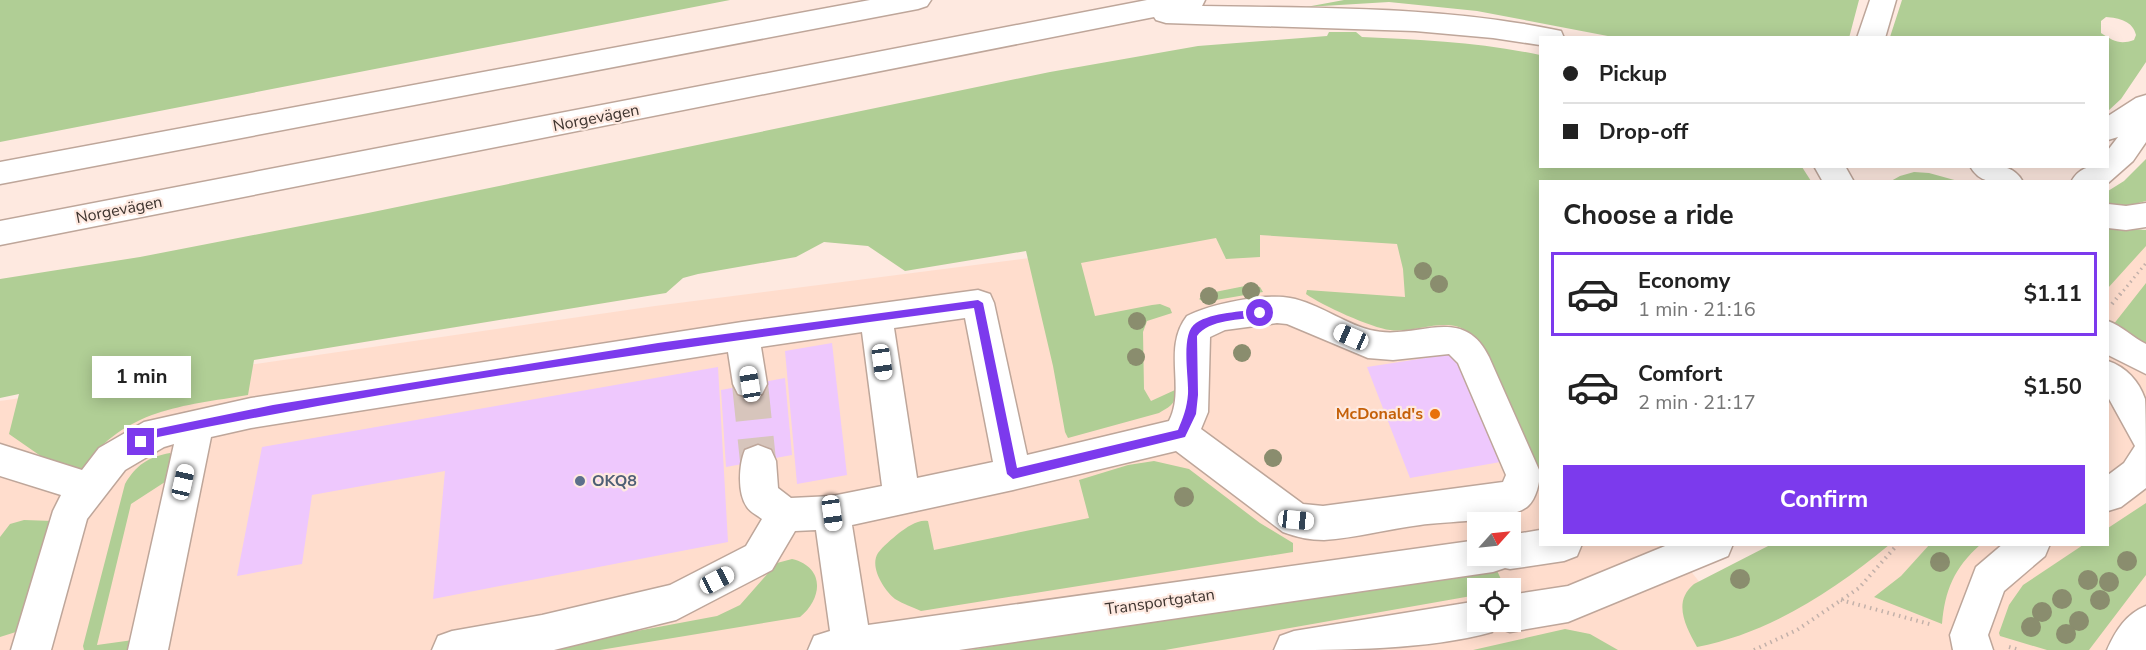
<!DOCTYPE html>
<meta charset="utf-8">
<style>
body{margin:0;font-family:"Nunito Sans",sans-serif;background:#f6f6f6;color:#222;height:100vh;display:flex;flex-direction:column;font-size:22px;white-space:nowrap}
*{box-sizing:border-box;margin:0}
p{font-size:20px;color:#767676}
.icon{flex:none;width:33px;height:33px;fill:none;stroke:currentColor;stroke-width:2;stroke-linecap:round;stroke-linejoin:round}
.map{position:relative;flex:1;overflow:hidden}
.side{position:absolute;left:1539px;top:180px;width:570px;height:366px;display:flex;flex-direction:column;background:#fff;border-radius:0px;box-shadow:0 3px 15px #0003}
.side>*{flex:none}
.banner{position:absolute;left:1539px;top:36px;width:570px;height:132px;border-radius:0px;box-shadow:0 3px 15px #0003;display:grid;align-content:center;height:132px;padding:0 24px;background:#fff}
.needle{width:39px;rotate:63deg}
.tools{position:absolute;left:1467px;top:512px;display:grid;gap:12px}
.tools a{display:grid;place-items:center;width:54px;height:54px;border-radius:0px;background:#fff;box-shadow:0 3px 15px #0003;font-size:30px}
.end{position:absolute;width:27px;height:27px;margin:-14px;border:8px solid #7c3aed;background:#fff;box-shadow:0 0 0 3px #fff}
.from{border-radius:50%}
.bubble{position:absolute;height:42px;border-radius:0px;background:#fff;box-shadow:0 3px 15px #0003;font-size:20px;font-weight:700;line-height:42px;text-align:center}
.car{position:absolute;width:18px;height:36px;margin:-18px -9px;border-radius:8px;box-shadow:0 0 4px 2px #0007;background:linear-gradient(#fff 24%,#345 0 40%,#fff 0 76%,#345 0 86%,#fff 0)}
.banner b{display:flex;align-items:center;gap:21px;height:57px;font-size:22px}
.banner b+b{border-top:2px solid #e0e0e0}
.banner i{width:15px;height:15px;background:#222}
ul{padding:0;list-style:none}
li{display:flex;align-items:center;gap:18px;height:84px;margin:0 12px 9px;padding:0 12px;border:3px solid transparent;border-radius:0px}
li div{flex:1}
li b{display:block;font-size:22px}
li em{font-style:normal;font-weight:700}
li.on{border-color:#7c3aed}
li>.icon{width:54px;height:54px;stroke-width:1.5}
h2{padding:0 24px;font-size:27px;line-height:72px}
.primary-button{display:flex;gap:12px;margin-top:auto;padding:12px 24px}
.primary-button a{flex:1;height:69px;border-radius:0px;background:#7c3aed;color:#fff;font-size:24px;font-weight:700;line-height:69px;text-align:center}
.map>svg:first-child{display:block}
.built{fill:#ffddcd;fill-rule:evenodd}
.green{fill:#b0ce95;fill-rule:evenodd}
.building{fill:#eec8fd}
.lines{fill:none;stroke-linecap:round;stroke-linejoin:round}
.minor-tunnel{stroke:#d7c5bc;stroke-width:36;stroke-dasharray:36 18;stroke-linecap:butt}
.minor-casing{stroke:#bea69a;stroke-width:3}
.highway-casing{stroke:#bea69a;stroke-width:3}
.path-far1{stroke:#c3b1aa;stroke-width:3;stroke-dasharray:1.5 4;stroke-linecap:butt}
.path{stroke:#c3b1aa;stroke-width:4;stroke-dasharray:1.5 4.5;stroke-linecap:butt}
.minor{fill:#fff;fill-rule:evenodd}
.highway{fill:#fff;fill-rule:evenodd}
.tree{fill:#8a8d6e}
.route{fill:#7c3aed}
.food-dot{fill:#e8710a;stroke:#fee9e0;stroke-width:2}
.service-dot{fill:#5c6f8a;stroke:#fee9e0;stroke-width:2}
.labels{text-anchor:middle;dominant-baseline:central;stroke-width:4.5;stroke-linejoin:round;paint-order:stroke}
.street-label{font-size:16px;fill:#3d332e;stroke:#fee9e0}
.food-label{font-size:16px;font-weight:bold;fill:#c56008;stroke:#fee9e0;text-anchor:end}
.service-label{font-size:16px;font-weight:bold;fill:#4e5e75;stroke:#fee9e0;text-anchor:start}
</style>
<div class="map">
<svg width="2146" height="650" viewBox="0 0 2146 650">
<rect width="100%" height="100%" fill="#fee9e0"/>
<path class="built" d="M 1405,210 L 1540,381 L 1540,544 L 1670,545 L 1732,623 L 1817,545 L 2108,544 L 2108,267 L 2146,229 L 2146,650 L 0,650 L 0,401 L 655,306 ZM 1478,522 L 1510,522 L 1510,555 L 1478,555 ZM 1478,588 L 1510,588 L 1510,621 L 1478,621 Z"/>
<path class="green" d="M 0,0 L 730,0 L 0,142 Z
M 1344,0 L 1859,0 L 1849,38 L 1613,37 L 1477,11 L 1389,2 L 1306,7 Z
M 1902,0 L 2146,0 L 2146,62 L 2121,99 L 2108,111 L 2108,38 L 1890,37 ZM 2106,17 C 2119,18 2133,21 2136,35 L 2134,40 C 2120,45 2113,41 2101,33 L 2101,21 Z
M 1329,32 L 1356,32 L 1362,37 C 1424,40 1479,42 1540,55 L 1540,166 L 1802,167 L 1811,181 L 1540,182 L 1540,488 L 1525,450 L 1471,334 C 1449,314 1416,334 1390,330 C 1372,328 1321,305 1306,294 L 1307,290 L 1405,297 L 1403,269 L 1397,244 L 1260,235 L 1260,257 L 1226,259 L 1216,238 L 1081,263 L 1095,316 L 1152,305 L 1160,304 L 1170,308 L 1172,313 L 1147,321 L 1143,332 L 1144,389 L 1151,401 L 1175,390 C 1178,403 1169,407 1159,413 L 1068,438 L 1065,432 L 1053,366 L 1026,251 L 905,271 L 868,246 L 824,242 L 796,257 L 698,274 L 683,278 L 666,293 L 254,360 L 248,395 C 182,406 125,409 83,468 L 65,473 L 9,434 L 19,394 L 0,398 L 0,279 L 140,257 L 368,213 L 1050,72 L 1198,46 L 1327,36 Z
M 2146,159 L 2146,201 L 2127,206 L 2108,203 L 2108,191 L 2124,181 Z
M 1914,172 L 1929,173 L 1958,181 L 1891,181 L 1900,176 Z
M 2108,227 L 2146,230 L 2146,246 L 2108,288 Z
M 2146,283 L 2146,347 L 2113,325 Z
M 1250,285 L 1260,287 L 1263,292 L 1204,302 L 1199,299 L 1205,294 Z
M 170,453 L 172,456 L 168,480 L 131,504 L 97,645 L 133,640 L 131,650 L 84,650 L 83,646 L 125,484 C 136,465 148,457 170,453 Z
M 1154,461 L 1189,469 L 1260,523 L 1293,543 L 1293,552 L 921,611 C 913,607 903,604 895,599 C 884,590 869,567 878,553 C 883,546 892,539 899,533 C 907,527 918,519 928,521 L 934,550 L 1089,518 L 1079,480 L 1128,465 Z
M 2146,503 L 2146,575 L 2089,650 L 2047,650 L 2000,636 L 1999,633 L 2009,605 L 2023,585 L 2083,545 L 2108,544 L 2108,528 Z
M 24,520 L 53,521 L 19,631 L 0,637 L 0,537 L 10,524 Z
M 1930,544 L 1980,545 C 1954,568 1945,590 1942,624 L 1874,597 L 1901,576 Z
M 1770,545 L 1889,545 C 1833,591 1770,633 1697,647 C 1686,627 1672,602 1694,584 Z
M 792,559 C 825,567 823,598 800,617 L 600,650 L 535,650 L 717,616 L 740,605 L 777,563 Z
M 1494,564 L 1505,588 L 1478,588 L 1477,595 L 1165,650 L 969,650 Z
M 1565,629 L 1590,634 L 1618,650 L 1473,650 Z"/>
<path class="building" d="M 832,343 L 847,475 L 797,484 L 785,351 Z
M 1458,353 L 1506,461 L 1410,478 L 1367,367 Z
M 718,367 L 728,542 L 433,599 L 445,471 L 312,495 L 302,564 L 237,576 L 262,447 Z
M 785,378 L 792,455 L 726,467 L 721,390 Z"/>
<g class="lines">
<path class="minor-tunnel" d="M 750,384 L 758,461"/>
<g class="minor-casing">
<path id="minor" d="M 2146,95 L 2146,142 L 2133,161 L 2108,183 L 2071,182 C 2080,166 2091,166 2108,166 L 2108,150 L 2118,137 L 2108,140 L 2108,116 L 2136,98 Z
M 1970,166 C 1990,166 2012,161 2023,182 C 2003,182 1981,187 1970,166 Z
M 2146,203 L 2146,227 L 2126,230 L 2108,228 L 2108,204 L 2126,206 Z
M 978,290 L 990,294 L 994,303 L 1027,455 L 1169,421 C 1186,388 1162,348 1187,316 C 1210,304 1265,293 1290,298 C 1318,303 1343,323 1370,330 C 1416,342 1462,302 1489,357 L 1540,472 C 1540,482 1536,499 1528,506 C 1510,522 1445,521 1420,525 C 1388,529 1355,538 1324,540 C 1310,540 1296,537 1283,532 L 1176,451 L 1013,490 L 852,525 L 868,625 L 1478,540 L 1478,555 L 1510,555 L 1510,535 L 1540,530 L 1540,544 L 1582,544 L 1577,556 L 1564,561 L 1510,569 L 1505,568 L 1493,572 L 959,650 L 808,650 L 814,636 L 830,631 L 816,530 L 795,531 L 772,570 L 676,620 L 554,650 L 432,650 L 438,636 L 452,631 L 542,615 L 670,585 L 746,546 L 762,519 C 757,515 750,512 747,507 C 737,493 739,464 745,450 L 758,445 L 771,450 L 776,461 L 778,488 L 791,498 L 832,496 L 882,486 L 862,332 L 761,347 L 767,384 L 762,394 L 750,398 L 738,394 L 733,384 L 728,352 L 251,428 L 211,437 L 168,650 L 128,650 L 174,444 L 164,447 L 125,470 L 87,519 L 51,650 L 11,650 L 53,511 L 61,495 L 0,476 L 0,444 L 82,470 L 99,448 L 144,422 L 251,398 L 742,322 ZM 965,318 L 993,462 L 917,478 L 894,328 ZM 1277,323 L 1287,324 L 1368,358 L 1393,360 L 1449,354 L 1458,363 L 1506,475 L 1503,482 L 1323,506 L 1303,504 L 1201,429 L 1208,412 L 1210,337 L 1225,330 Z
M 2108,321 C 2122,326 2132,337 2146,344 L 2146,374 L 2108,355 Z
M 2108,361 C 2126,367 2139,381 2145,399 C 2146,413 2146,470 2146,488 L 2121,507 L 2108,511 L 2108,475 L 2124,463 L 2135,446 L 2108,397 Z
M 1670,544 L 1733,544 L 1728,556 L 1568,622 L 1510,632 L 1496,627 L 1495,624 L 1492,632 C 1428,650 1342,650 1274,650 L 1280,636 L 1294,631 L 1478,601 L 1478,621 L 1510,621 L 1510,595 L 1568,586 Z
M 2003,544 L 2050,544 L 2045,556 L 2004,591 L 1988,635 L 1993,650 L 1953,650 L 1950,635 L 1976,567 Z
M 2146,606 L 2146,650 L 2107,650 C 2116,630 2126,614 2146,606 Z"/>
</g>
<g class="highway-casing">
<path id="highway" d="M 870,0 L 931,0 L 927,6 L 918,9 L 0,184 L 0,162 Z
M 1147,0 L 1205,0 L 1202,6 C 1318,8 1437,6 1551,29 L 1561,31 L 1564,38 L 1540,38 L 1540,45 L 1493,38 L 1415,31 L 1166,23 L 1156,20 L 1154,17 L 0,245 L 0,221 Z
M 1870,0 L 1896,0 L 1885,38 L 1857,38 Z
M 1814,166 L 1845,166 L 1854,182 L 1823,182 Z"/>
</g>
<path class="path-far1" d="M 2120,295 L 2146,263"/>
<path class="path" d="M 2112,304 L 2121,293
M 1841,600 L 1933,625
M 2009,647 L 2020,650
M 1754,650 L 1797,630 L 1859,588 L 1898,544"/>
<use href="#minor" class="minor"/>
<use href="#highway" class="highway"/>
</g>
<g class="tree">
<circle cx="1423" cy="271" r="9"/>
<circle cx="1439" cy="284" r="9"/>
<circle cx="1251" cy="291" r="9"/>
<circle cx="1209" cy="296" r="9"/>
<circle cx="1137" cy="321" r="9"/>
<circle cx="1242" cy="353" r="9"/>
<circle cx="1136" cy="357" r="9"/>
<circle cx="1273" cy="458" r="9"/>
<circle cx="1184" cy="497" r="10"/>
<circle cx="2127" cy="561" r="10"/>
<circle cx="1940" cy="562" r="10"/>
<circle cx="1740" cy="579" r="10"/>
<circle cx="2088" cy="580" r="10"/>
<circle cx="2109" cy="582" r="10"/>
<circle cx="2062" cy="599" r="10"/>
<circle cx="2100" cy="600" r="10"/>
<circle cx="2042" cy="612" r="10"/>
<circle cx="2079" cy="621" r="10"/>
<circle cx="2031" cy="627" r="10"/>
<circle cx="2066" cy="634" r="10"/>
</g>
<path class="route" d="M 978,300 L 983,303 L 1017,468 L 1178,430 C 1183,418 1187,408 1188,394 C 1189,376 1180,333 1196,323 C 1213,312 1241,312 1260,309 L 1265,313 L 1260,317 C 1241,320 1209,319 1197,336 L 1198,395 L 1196,414 L 1185,437 L 1013,479 L 1007,474 L 974,308 C 701,345 428,381 158,437 L 141,446 L 136,442 L 138,439 L 156,429 L 273,405 L 658,343 Z"/>
<circle class="food-dot" cx="1435" cy="414" r="6"/>
<circle class="service-dot" cx="580" cy="481" r="6"/>
<g class="labels">
<g class="street-label">
<text transform="translate(596 118) rotate(-11)">Norgevägen</text>
<text transform="translate(119 210) rotate(-11)">Norgevägen</text>
<text transform="translate(1160 602) rotate(-8)">Transportgatan</text>
</g>
<g class="food-label">
<text x="1423" y="414">McDonald's</text>
</g>
<g class="service-label">
<text x="592" y="481">OKQ8</text>
</g>
</g>
</svg>
<div class="tools">
<a><svg class="needle" viewBox="-14 -14 28 28"><path d="M0-13l5 13h-10z" fill="#e53935"/><path d="M0 13l5-13h-10z" fill="#767676"/></svg></a>
<a><svg class="icon" aria-label="locate" viewBox="0 0 24 24"><circle cx="12" cy="12" r="6"/><path d="M12 2v4M12 18v4M2 12h4M18 12h4"/></svg></a>
</div>
<i class="end from" style="left:1260px;top:313px"></i>
<i class="end" style="left:141px;top:442px"></i>
<div class="bubble" style="left:92px;top:356px;width:99px">1 min</div>
<i class="car" style="left:1351px;top:337px;rotate:294deg"></i>
<i class="car" style="left:882px;top:362px;rotate:172deg"></i>
<i class="car" style="left:750px;top:384px;rotate:351deg"></i>
<i class="car" style="left:183px;top:482px;rotate:13deg"></i>
<i class="car" style="left:832px;top:513px;rotate:172deg"></i>
<i class="car" style="left:1296px;top:520px;rotate:96deg"></i>
<i class="car" style="left:717px;top:580px;rotate:62deg"></i>
<div class="banner">
<b><i class="from"></i>Pickup</b>
<b><i></i>Drop-off</b>
</div>
<section class="side">
<h2>Choose a ride</h2>
<ul>
<li class="on"><svg class="icon" aria-label="car" viewBox="0 0 24 24"><path d="M5 17H2v-5l4-1 3-4h7l3 4 3 1v5h-3M9 17h6M6 11h13"/><circle cx="7" cy="17" r="2"/><circle cx="17" cy="17" r="2"/></svg><div><b>Economy</b><p>1 min · 21:16</p></div><em>$1.11</em></li>
<li><svg class="icon" aria-label="car" viewBox="0 0 24 24"><path d="M5 17H2v-5l4-1 3-4h7l3 4 3 1v5h-3M9 17h6M6 11h13"/><circle cx="7" cy="17" r="2"/><circle cx="17" cy="17" r="2"/></svg><div><b>Comfort</b><p>2 min · 21:17</p></div><em>$1.50</em></li>
</ul>
<div class="primary-button"><a>Confirm</a></div>
</section>
</div>
